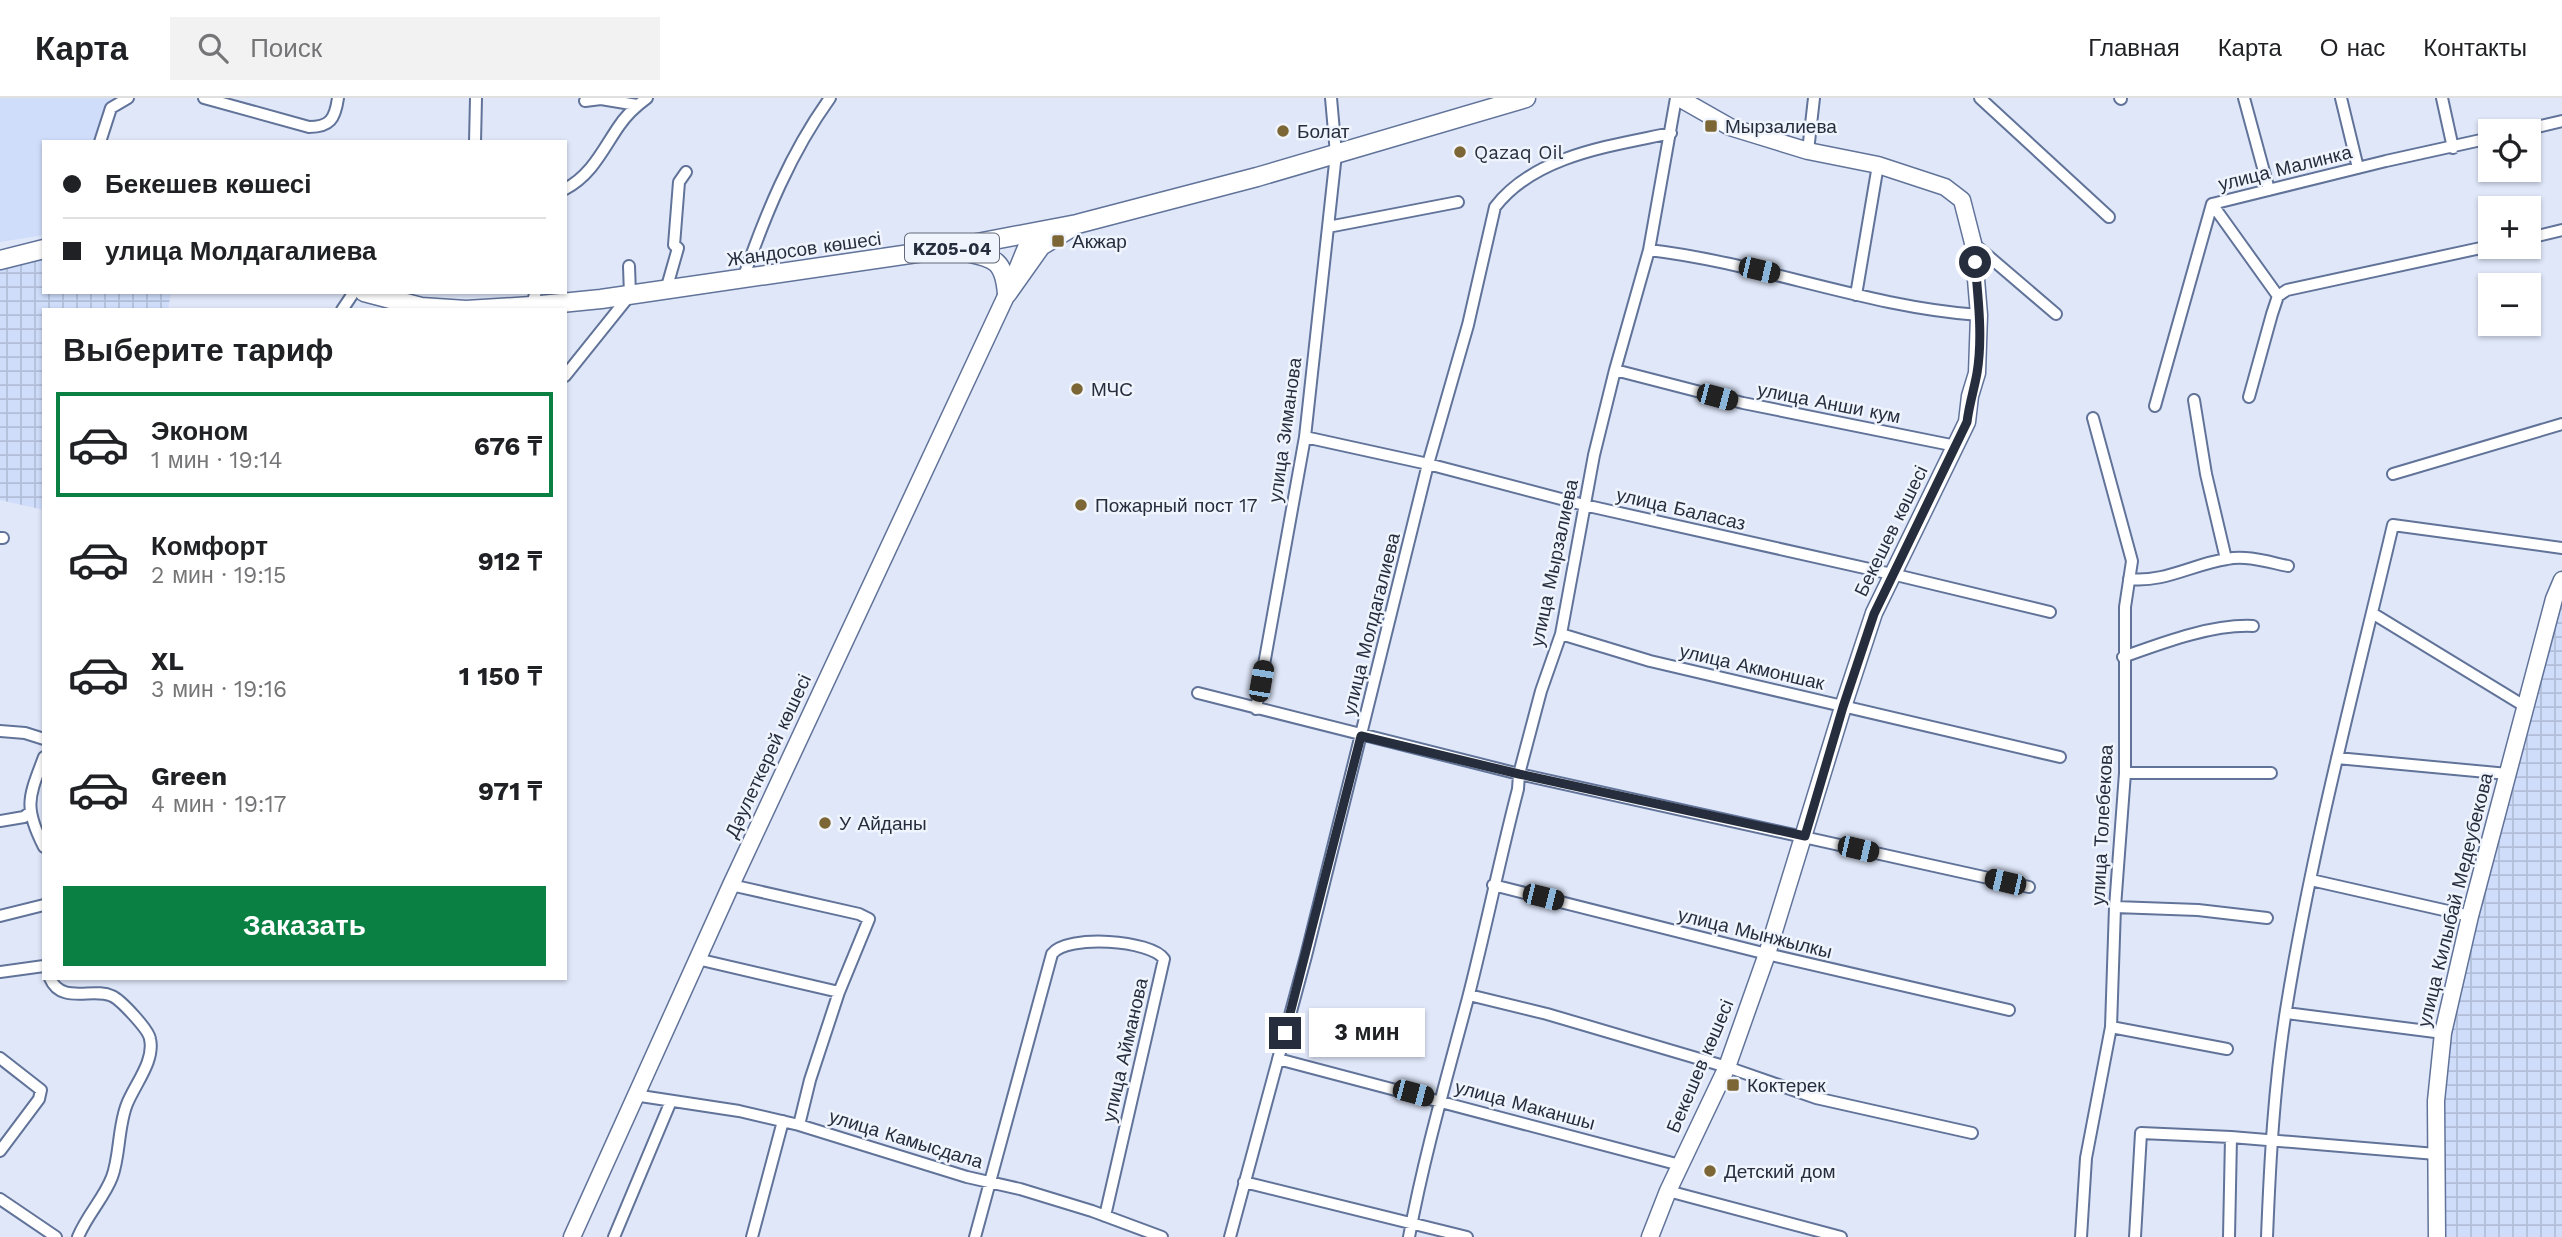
<!DOCTYPE html>
<html lang="ru">
<meta charset="utf-8">
<style>
body{margin:0;font-family:"Work Sans",sans-serif;background:#f2f2f2;color:#202124;height:100vh;display:flex;flex-direction:column;font-size:26px;white-space:nowrap}
*{box-sizing:border-box;margin:0}
p{font-size:23px;color:#757577}
.icon{flex:none;width:38px;height:38px;fill:none;stroke:currentColor;stroke-width:2;stroke-linecap:round;stroke-linejoin:round}
.map{position:relative;flex:1;overflow:hidden}
.panel{position:absolute;left:42px;top:210px;width:525px;height:672px;display:flex;flex-direction:column;background:#fff;border-radius:0px;box-shadow:0 2px 5px #0004}
.panel>*{flex:none}
.top-card{position:absolute;left:42px;top:42px;width:525px;height:154px;border-radius:0px;box-shadow:0 2px 5px #0004;display:grid;align-content:center;height:154px;padding:0 21px;background:#fff}
.tools{position:absolute;left:2478px;top:21px;display:grid;gap:14px}
.tools a{display:grid;place-items:center;width:63px;height:63px;border-radius:0px;background:#fff;box-shadow:0 2px 5px #0004;font-size:35px}
.end{position:absolute;width:32px;height:32px;margin:-16px;border:9px solid #262e3e;background:#fff;box-shadow:0 0 0 4px #fff}
.from{border-radius:50%}
.bubble{position:absolute;height:49px;border-radius:0px;background:#fff;box-shadow:0 2px 5px #0004;font-size:23px;font-weight:700;line-height:49px;text-align:center}
.car{position:absolute;width:21px;height:42px;margin:-21px -10px;border-radius:9px;box-shadow:0 0 5px 2px #0007;background:linear-gradient(#222 24%,#8ab4d8 0 40%,#222 0 76%,#8ab4d8 0 86%,#222 0)}
.top-card b{display:flex;align-items:center;gap:24px;height:66px;font-size:26px}
.top-card b+b{border-top:2px solid #e0e0e0}
.top-card i{width:18px;height:18px;background:#202124}
ul{padding:0;list-style:none}
li{display:flex;align-items:center;gap:21px;height:105px;margin:0 14px 10px;padding:0 7px;border:4px solid transparent;border-radius:0px}
li div{flex:1}
li b{display:block;font-size:26px}
li em{font-style:normal;font-weight:700}
li.selected{border-color:#0b8043}
li>.icon{width:63px;height:63px;stroke-width:1.5}
h2{padding:0 21px;font-size:32px;line-height:84px}
.button{display:flex;gap:14px;margin-top:auto;padding:14px 21px}
.button a{flex:1;height:80px;border-radius:0px;background:#0b8043;color:#fff;font-size:28px;font-weight:700;line-height:80px;text-align:center}
header{display:flex;align-items:center;gap:42px;box-sizing:border-box;height:98px;padding:0 35px;background:#fff;border-bottom:2px solid #e0e0e0}
header strong{font-size:33px}
nav{display:flex;gap:38px;margin-inline-start:auto;font-size:24px}
.search{width:490px;height:63px;background:#f2f2f2;display:flex;align-items:center;gap:18px;box-sizing:border-box;padding:0 24px;border-radius:0px;color:#757577;font-size:26px}
.map>svg:first-child{display:block}
.built{fill:#cfddfb}
.industrial{fill:url(#industrial-grid)}
.lines{fill:none;stroke-linecap:round;stroke-linejoin:round}
.street-casing{stroke:#617399;stroke-width:14}
.secondary-casing{stroke:#617399;stroke-width:19}
.primary-casing{stroke:#617399;stroke-width:21}
.street{stroke:#fff;stroke-width:10}
.secondary{stroke:#fff;stroke-width:16}
.primary{stroke:#fff;stroke-width:18}
.route{stroke:#262e3e;stroke-width:9}
.poi-dot{fill:#7c6635;stroke:#f0f4fd;stroke-width:2.5}
.labels{text-anchor:middle;dominant-baseline:central;stroke-width:5;stroke-linejoin:round;paint-order:stroke}
.shield{fill:#f0f4fd;stroke:#636977;stroke-width:2}
.shield-label{font-size:18px;font-weight:bold;fill:#262e3e}
.poi-label{font-size:19px;fill:#262e3e;stroke:#f0f4fd;text-anchor:start}
.street-label{font-size:19px;fill:#262e3e;stroke:#f0f4fd}
</style>
<header>
<strong>Карта</strong>
<div class="search"><svg class="icon" aria-label="search" viewBox="0 0 24 24"><circle cx="10" cy="10" r="6"/><path d="M15 15l6 6"/></svg>Поиск</div>
<nav><a>Главная</a><a>Карта</a><a>О нас</a><a>Контакты</a></nav>
</header>
<div class="map">
<svg width="2562" height="1139" viewBox="0 0 2562 1139">
<defs>
<pattern id="industrial-grid" width="8" height="8" patternUnits="userSpaceOnUse" patternTransform="scale(1.75)"><rect width="8" height="8" fill="#cfddfb"/><path d="M0 4h8M4 0v8" fill="none" stroke="#b2bed8"/></pattern>
</defs>
<rect width="100%" height="100%" fill="#dfe7f9"/>
<path class="built" d="M 0,0 L 115,0 L 100,44 L 44,44 L 44,137 L 0,144 Z"/>
<path class="industrial" d="M 44,151 L 44,194 L 171,194 L 168,212 L 44,212 L 44,412 L 0,402 L 0,162 Z
M 2562,490 L 2562,1139 L 2441,1139 L 2441,1030 L 2451,933 L 2468,855 L 2535,608 L 2550,532 Z"/>
<g class="lines">
<g class="street-casing">
<path id="street" d="M 204,0 L 309,29 C 330,29 335,21 338,0
M 1980,0 L 2109,119
M 2120,0 L 2121,1
M 2244,0 L 2269,92
M 2341,0 L 2358,70
M 2442,0 L 2453,50
M 585,3 L 601,1 L 637,7
M 2520,33 L 2562,23
M 100,44 L 111,10 L 128,0
M 475,44 L 476,0
M 1808,53 L 1814,0
M 565,91 C 592,77 603,51 619,28 C 627,16 636,8 647,0
M 2212,106 L 2278,198
M 1328,129 L 1458,104
M 2529,140 L 2562,132
M 1973,145 L 2056,216
M 1649,152 C 1761,165 1866,209 1979,217
M 743,181 C 765,117 791,54 830,0
M 666,192 L 678,150 L 674,147 L 679,84 L 686,74
M 1856,197 L 1878,67
M 531,208 L 536,194
M 342,212 L 354,194
M 1615,272 L 1743,305 L 1956,348
M 565,278 L 630,197 L 629,168
M 2249,299 L 2272,216 L 2278,198 L 2287,192 L 2490,148
M 2194,302 L 2206,376 L 2226,461
M 2155,308 L 2212,106 L 2386,63 L 2490,40
M 1305,339 L 1428,366 L 1584,407 L 1896,477 L 2050,514
M 2393,376 L 2562,326
M 0,440 L 3,440
M 2129,481 C 2164,485 2193,466 2227,461 C 2247,457 2268,464 2288,468
M 2372,515 L 2526,609
M 1561,536 L 1650,563 L 2060,659
M 2123,559 C 2162,545 2212,526 2253,528
M 1198,595 L 1519,676 L 2029,789
M 1256,611 L 1305,339 L 1336,56 L 1331,0
M 0,633 L 25,635 L 44,641
M 44,659 C 29,699 23,708 44,749
M 2337,660 L 2508,676
M 2125,675 L 2271,675
M 0,723 L 24,719 L 30,714
M 2311,782 L 2470,818
M 731,787 L 859,816 L 869,821 L 839,894 L 810,982 L 799,1027
M 1493,787 L 1767,856 L 2009,912
M 2115,809 L 2198,812 L 2267,820
M 0,818 L 44,807
M 697,861 L 839,894
M 0,874 L 44,868
M 50,880 C 61,907 93,889 112,898 C 121,902 149,932 150,941 C 155,963 135,986 127,1006 C 118,1028 120,1058 112,1079 C 104,1100 87,1117 78,1139
M 1469,897 L 1547,916 L 1727,969 L 1816,1000 L 1972,1035
M 2286,915 L 2443,935
M 2111,929 L 2227,951
M 0,960 L 41,992 L 39,1001 L 0,1053
M 1278,961 L 1680,1067
M 634,997 L 739,1013 L 799,1027 L 967,1079 L 1020,1091 L 1092,1113 L 1162,1139
M 1244,1084 L 1467,1139
M 1668,1093 L 1841,1139
M 0,1101 L 56,1139
M 614,1139 L 671,1003
M 752,1139 L 783,1023
M 975,1139 L 1052,856 C 1067,836 1151,842 1164,861 L 1105,1118
M 1230,1139 L 1306,858 L 1428,366 L 1468,227 L 1495,109 C 1535,57 1611,48 1671,35
M 1409,1139 C 1424,1058 1447,979 1468,900 C 1486,830 1500,760 1518,691 L 1519,676 L 1541,593 L 1561,536 L 1594,357 L 1615,272 L 1649,152 L 1676,0
M 2081,1139 L 2086,1060 L 2111,929 L 2115,809 L 2125,675 L 2125,509 L 2132,463 L 2093,320
M 2135,1139 L 2141,1035 L 2231,1039 L 2436,1056
M 2229,1139 L 2231,1039
M 2267,1139 C 2270,1063 2274,988 2286,912 C 2312,749 2355,588 2393,427 L 2562,450"/>
</g>
<g class="secondary-casing">
<path id="secondary" d="M 572,1139 L 731,787 L 1007,196 L 1032,135
M 1650,1139 L 1668,1093 L 1727,969 L 1767,856 L 1843,609 L 1874,515 L 1967,324 L 1970,298 L 1977,275 L 1979,217 L 1973,145 L 1962,102 L 1945,89 L 1878,67 L 1808,53 L 1730,29 L 1679,0
M 2437,1139 L 2436,1003 L 2443,935 L 2470,818 L 2554,501 L 2562,482"/>
</g>
<g class="primary-casing">
<path id="primary" d="M 957,152 C 990,160 1004,157 1007,196
M 0,162 L 44,151
M 364,194 L 421,209 L 466,212 L 531,208 L 601,201 L 951,150 L 1077,126 L 1257,79 L 1526,0
M 1007,196 L 1041,148 L 1069,131"/>
</g>
<use href="#street" class="street"/>
<use href="#secondary" class="secondary"/>
<use href="#primary" class="primary"/>
</g>
<g class="lines">
<path class="route" d="M 1285,935 L 1361,638 L 1519,676 L 1805,738 L 1843,609 L 1874,516 L 1967,324 C 1969,307 1974,292 1977,275 C 1983,239 1978,200 1975,164"/>
</g>
<g class="poi-dot">
<rect x="1704" y="21" width="14" height="14" rx="3.5"/>
<circle cx="1283" cy="33" r="7"/>
<circle cx="1460" cy="54" r="7"/>
<rect x="1051" y="136" width="14" height="14" rx="3.5"/>
<circle cx="1077" cy="291" r="7"/>
<circle cx="1081" cy="407" r="7"/>
<circle cx="825" cy="725" r="7"/>
<rect x="1726" y="980" width="14" height="14" rx="3.5"/>
<circle cx="1710" cy="1073" r="7"/>
</g>
<g class="labels">
<rect class="shield" x="905" y="135.5" width="94" height="29" rx="5"/>
<g class="shield-label">
<text x="952" y="150">KZ05-04</text>
</g>
<g class="poi-label">
<text x="1725" y="28">Мырзалиева</text>
<text x="1297" y="33">Болат</text>
<text x="1474" y="54">Qazaq Oil</text>
<text x="1072" y="143">Акжар</text>
<text x="1091" y="291">МЧС</text>
<text x="1095" y="407">Пожарный пост 17</text>
<text x="839" y="725">У Айданы</text>
<text x="1747" y="987">Коктерек</text>
<text x="1724" y="1073">Детский дом</text>
</g>
<g class="street-label">
<text transform="translate(2285 70) rotate(-14)">улица Малинка</text>
<text transform="translate(804 151) rotate(-8)">Жандосов көшесі</text>
<text transform="translate(1829 305) rotate(11)">улица Анши кум</text>
<text transform="translate(1285 332) rotate(-82)">улица Зиманова</text>
<text transform="translate(1681 411) rotate(13)">улица Баласаз</text>
<text transform="translate(1891 433) rotate(-64)">Бекешев көшесі</text>
<text transform="translate(1554 465) rotate(-78)">улица Мырзалиева</text>
<text transform="translate(1371 526) rotate(-76)">улица Молдагалиева</text>
<text transform="translate(1752 569) rotate(13)">улица Акмоншак</text>
<text transform="translate(768 658) rotate(-65)">Дәулеткерей көшесі</text>
<text transform="translate(2102 727) rotate(-87)">улица Толебекова</text>
<text transform="translate(2455 802) rotate(-76)">улица Килыбай Медеубекова</text>
<text transform="translate(1755 835) rotate(14)">улица Мынжылкы</text>
<text transform="translate(1125 952) rotate(-77)">улица Айманова</text>
<text transform="translate(1700 968) rotate(-67)">Бекешев көшесі</text>
<text transform="translate(1525 1007) rotate(15)">улица Маканшы</text>
<text transform="translate(906 1041) rotate(17)">улица Камысдала</text>
</g>
</g>
</svg>
<div class="tools">
<a><svg class="icon" aria-label="locate" viewBox="0 0 24 24"><circle cx="12" cy="12" r="6"/><path d="M12 2v4M12 18v4M2 12h4M18 12h4"/></svg></a>
<a>+</a>
<a>−</a>
</div>
<i class="end from" style="left:1975px;top:164px"></i>
<i class="end" style="left:1285px;top:935px"></i>
<div class="bubble" style="left:1309px;top:910px;width:116px">3 мин</div>
<i class="car" style="left:1759px;top:172px;rotate:103deg"></i>
<i class="car" style="left:1717px;top:299px;rotate:105deg"></i>
<i class="car" style="left:1261px;top:583px;rotate:10deg"></i>
<i class="car" style="left:1858px;top:751px;rotate:103deg"></i>
<i class="car" style="left:2005px;top:784px;rotate:283deg"></i>
<i class="car" style="left:1543px;top:799px;rotate:104deg"></i>
<i class="car" style="left:1413px;top:995px;rotate:105deg"></i>
<div class="top-card">
<b><i class="from"></i>Бекешев көшесі</b>
<b><i></i>улица Молдагалиева</b>
</div>
<section class="panel">
<h2>Выберите тариф</h2>
<ul>
<li class="selected"><svg class="icon" aria-label="car" viewBox="0 0 24 24"><path d="M5 17H2v-5l4-1 3-4h7l3 4 3 1v5h-3M9 17h6M6 11h13"/><circle cx="7" cy="17" r="2"/><circle cx="17" cy="17" r="2"/></svg><div><b>Эконом</b><p>1 мин · 19:14</p></div><em>676 ₸</em></li>
<li><svg class="icon" aria-label="car" viewBox="0 0 24 24"><path d="M5 17H2v-5l4-1 3-4h7l3 4 3 1v5h-3M9 17h6M6 11h13"/><circle cx="7" cy="17" r="2"/><circle cx="17" cy="17" r="2"/></svg><div><b>Комфорт</b><p>2 мин · 19:15</p></div><em>912 ₸</em></li>
<li><svg class="icon" aria-label="car" viewBox="0 0 24 24"><path d="M5 17H2v-5l4-1 3-4h7l3 4 3 1v5h-3M9 17h6M6 11h13"/><circle cx="7" cy="17" r="2"/><circle cx="17" cy="17" r="2"/></svg><div><b>XL</b><p>3 мин · 19:16</p></div><em>1 150 ₸</em></li>
<li><svg class="icon" aria-label="car" viewBox="0 0 24 24"><path d="M5 17H2v-5l4-1 3-4h7l3 4 3 1v5h-3M9 17h6M6 11h13"/><circle cx="7" cy="17" r="2"/><circle cx="17" cy="17" r="2"/></svg><div><b>Green</b><p>4 мин · 19:17</p></div><em>971 ₸</em></li>
</ul>
<div class="button"><a>Заказать</a></div>
</section>
</div>
